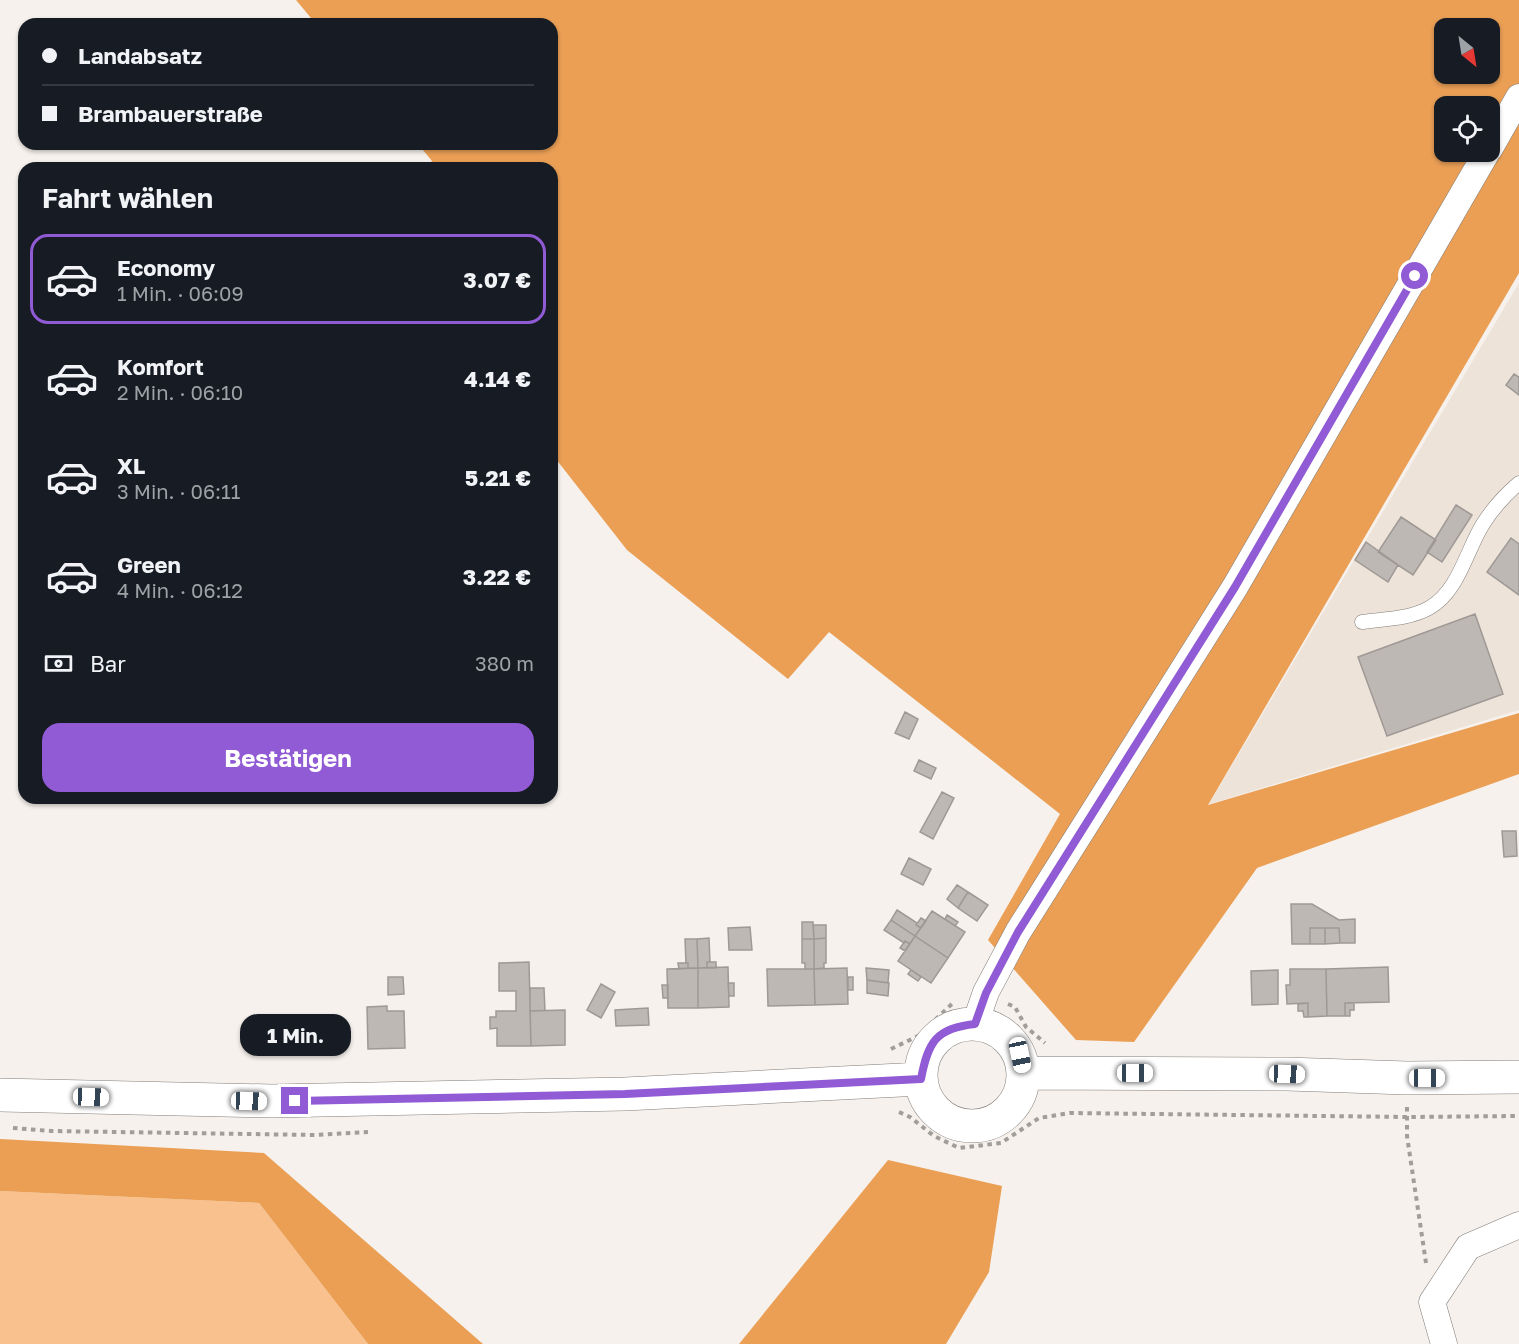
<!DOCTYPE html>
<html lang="de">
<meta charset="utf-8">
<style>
body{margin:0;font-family:"Golos Text",sans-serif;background:#20242c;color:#f1f3f6;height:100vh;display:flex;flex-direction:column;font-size:22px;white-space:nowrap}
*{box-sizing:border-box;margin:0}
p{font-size:20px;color:#9ea1a6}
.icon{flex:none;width:33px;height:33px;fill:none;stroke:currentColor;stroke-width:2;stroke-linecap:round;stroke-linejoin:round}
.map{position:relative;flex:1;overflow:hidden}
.panel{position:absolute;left:18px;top:162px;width:540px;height:642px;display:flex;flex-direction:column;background:#171b24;border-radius:18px;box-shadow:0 2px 4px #0004}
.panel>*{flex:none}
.guide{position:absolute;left:18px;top:18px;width:540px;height:132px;border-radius:18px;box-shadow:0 2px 4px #0004;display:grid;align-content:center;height:132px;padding:0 24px;background:#171b24}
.needle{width:39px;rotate:150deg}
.fabs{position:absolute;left:1434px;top:18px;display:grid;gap:12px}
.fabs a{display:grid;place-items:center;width:66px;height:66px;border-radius:12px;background:#171b24;box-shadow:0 2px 4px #0004;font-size:30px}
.end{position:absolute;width:27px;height:27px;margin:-14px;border:8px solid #905bd4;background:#fff;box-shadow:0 0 0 3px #fff}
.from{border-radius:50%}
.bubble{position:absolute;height:42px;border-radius:18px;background:#171b24;box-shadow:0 2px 4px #0004;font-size:20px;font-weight:700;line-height:42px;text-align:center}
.car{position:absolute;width:18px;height:36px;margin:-18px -9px;border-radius:8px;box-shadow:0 0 4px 2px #0007;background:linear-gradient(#fff 24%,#345 0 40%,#fff 0 76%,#345 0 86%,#fff 0)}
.guide b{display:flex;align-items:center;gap:21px;height:57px;font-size:22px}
.guide b+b{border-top:2px solid #363941}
.guide i{width:15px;height:15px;background:#f1f3f6}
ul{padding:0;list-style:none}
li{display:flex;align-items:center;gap:18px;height:90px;margin:0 12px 9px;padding:0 12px;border:3px solid transparent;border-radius:18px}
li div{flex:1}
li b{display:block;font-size:22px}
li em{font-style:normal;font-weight:700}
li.current{border-color:#905bd4}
li>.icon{width:54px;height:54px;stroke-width:1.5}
h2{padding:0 24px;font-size:27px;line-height:72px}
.pay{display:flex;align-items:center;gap:15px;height:66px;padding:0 24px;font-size:22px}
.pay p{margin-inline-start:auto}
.primary-button{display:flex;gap:12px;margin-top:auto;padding:12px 24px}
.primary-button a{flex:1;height:69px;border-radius:18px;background:#905bd4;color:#fff;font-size:24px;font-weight:700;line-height:69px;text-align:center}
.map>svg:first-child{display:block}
.built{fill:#eee3d9}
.green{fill:#f9c18d}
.forest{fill:#ea9f55;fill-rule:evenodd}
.building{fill:#bdb8b3;stroke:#9e9995;stroke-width:1.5}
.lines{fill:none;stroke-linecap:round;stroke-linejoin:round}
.lane-casing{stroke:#827d79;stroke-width:15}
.street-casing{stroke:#827d79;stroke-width:27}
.secondary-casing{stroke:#827d79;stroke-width:34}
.path{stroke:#a19d99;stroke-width:4;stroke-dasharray:4.5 4.5;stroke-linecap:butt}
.lane{stroke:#fff;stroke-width:14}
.street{stroke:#fff;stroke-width:26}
.secondary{stroke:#fff;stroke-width:33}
.route{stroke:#905bd4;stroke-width:8}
</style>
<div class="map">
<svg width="1519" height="1344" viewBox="0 0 1519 1344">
<rect width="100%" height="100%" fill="#f6f1ec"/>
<path class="built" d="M 1519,283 L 1519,710 L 1209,804 Z"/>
<path class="green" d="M 0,1191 L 259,1203 L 368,1344 L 0,1344 Z"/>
<path class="forest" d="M 296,0 L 1519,0 L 1519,273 L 1208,805 L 1519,713 L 1519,774 L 1257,868 L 1134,1042 L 1076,1040 L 988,940 L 1060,814 L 829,632 L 788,679 L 627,550 L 552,454 L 552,168 L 426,168 L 432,161 L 418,144 L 552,144 L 552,24 L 316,24 ZM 1444,28 L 1490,28 L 1490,74 L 1444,74 ZM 1444,106 L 1490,106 L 1490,152 L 1444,152 Z
M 0,1139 L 264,1153 L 483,1344 L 368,1344 L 259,1203 L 0,1191 Z
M 888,1160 L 1002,1186 L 989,1272 L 946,1344 L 739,1344 Z"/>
<path class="building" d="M 1514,374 L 1519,377 L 1519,395 L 1506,385 Z
M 1456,505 L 1472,515 L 1442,562 L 1427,552 Z
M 1401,517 L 1436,540 L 1413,575 L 1378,552 Z
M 1511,538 L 1519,544 L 1519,595 L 1487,572 Z
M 1366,542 L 1398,565 L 1388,582 L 1355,560 Z
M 1475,614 L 1503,694 L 1387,736 L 1358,657 Z
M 905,712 L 918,719 L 909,739 L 895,733 Z
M 919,760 L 936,768 L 931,779 L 914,771 Z
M 942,792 L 954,798 L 933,839 L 920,832 Z
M 1502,831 L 1516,831 L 1517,856 L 1504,857 Z
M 909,858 L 931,869 L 923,885 L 901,874 Z
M 957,885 L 968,892 L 958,908 L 947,899 Z
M 968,892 L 988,905 L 977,921 L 958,908 Z
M 1291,904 L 1312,904 L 1339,920 L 1355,919 L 1355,943 L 1340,943 L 1339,928 L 1310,928 L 1310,944 L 1292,944 Z
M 897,910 L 917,923 L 916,925 L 921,928 L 915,936 L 891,920 Z
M 932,911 L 965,932 L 948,958 L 915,936 Z
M 947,915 L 958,922 L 955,926 L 945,919 Z
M 921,918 L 926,921 L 921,928 L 916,925 Z
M 891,920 L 915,936 L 910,944 L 905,941 L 904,943 L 884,930 Z
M 802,922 L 813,922 L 814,939 L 802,939 Z
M 813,925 L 826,925 L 826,938 L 814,939 Z
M 750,927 L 752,950 L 729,950 L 728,928 Z
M 1310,928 L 1325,928 L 1325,944 L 1310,944 Z
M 1325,928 L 1339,928 L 1340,943 L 1325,944 Z
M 915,936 L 948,958 L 931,983 L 898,961 Z
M 709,938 L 710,962 L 707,962 L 707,968 L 698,968 L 697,939 Z
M 826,938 L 826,963 L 824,963 L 824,968 L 814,969 L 814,939 Z
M 685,939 L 697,939 L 698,968 L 688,968 L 688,963 L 686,963 Z
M 802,939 L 814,939 L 814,969 L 805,969 L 805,963 L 802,963 Z
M 905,941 L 910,944 L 905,951 L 900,948 Z
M 529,962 L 531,1046 L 497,1046 L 497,1028 L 490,1029 L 490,1017 L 496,1017 L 496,1011 L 516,1011 L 516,991 L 499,991 L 499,963 Z
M 707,962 L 716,962 L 716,968 L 707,968 Z
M 678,963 L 688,963 L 688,968 L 679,969 Z
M 728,967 L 729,1007 L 698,1008 L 698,968 Z
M 1388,967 L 1389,1002 L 1345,1003 L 1345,1016 L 1327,1016 L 1326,969 Z
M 698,968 L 698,1008 L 668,1008 L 667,969 Z
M 847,968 L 848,1004 L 815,1005 L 814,969 Z
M 866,968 L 889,970 L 888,983 L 867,980 Z
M 767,969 L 814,969 L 815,1005 L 768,1006 Z
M 1290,969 L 1326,969 L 1327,1016 L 1308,1017 L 1308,1003 L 1287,1004 L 1286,985 L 1290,985 Z
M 911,970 L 921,977 L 918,981 L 908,974 Z
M 1278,970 L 1278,1004 L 1252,1005 L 1251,971 Z
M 388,977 L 403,977 L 404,994 L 388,995 Z
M 848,977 L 853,977 L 853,990 L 848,990 Z
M 867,980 L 889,983 L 888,996 L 867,993 Z
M 728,983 L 734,983 L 734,996 L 729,996 Z
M 601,984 L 615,992 L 601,1018 L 587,1010 Z
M 662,985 L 668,985 L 668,998 L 663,998 Z
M 530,988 L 544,988 L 545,1011 L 530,1011 Z
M 1308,1003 L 1308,1017 L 1304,1017 L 1303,1011 L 1298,1011 L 1298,1004 Z
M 1345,1003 L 1354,1003 L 1354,1010 L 1350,1010 L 1350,1016 L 1345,1016 Z
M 387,1006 L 387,1011 L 404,1011 L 405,1048 L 368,1049 L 367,1007 Z
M 648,1008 L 649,1025 L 616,1026 L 615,1010 Z
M 565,1010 L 565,1045 L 531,1046 L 530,1011 Z"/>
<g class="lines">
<g class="lane-casing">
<path id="lane" d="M 1362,622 C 1383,619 1410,619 1429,608 C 1459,591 1466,551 1483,524 C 1493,508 1505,495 1519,483"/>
</g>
<g class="street-casing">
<path id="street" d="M 1490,148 L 1519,97
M 975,1024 L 986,992 L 1018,932 L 1235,587 L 1487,152
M 1444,1344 L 1432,1302 L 1468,1247 L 1519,1225"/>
</g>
<g class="secondary-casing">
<path id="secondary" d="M921 1075a51 51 0 1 1 102 0a51 51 0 1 1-102 0Z
M 1023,1073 L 1287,1074 L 1407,1078 L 1519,1077
M 0,1095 L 272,1101 L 625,1094 L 921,1079"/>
</g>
<path class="path" d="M 1008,1004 L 1015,1007 L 1026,1027 L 1045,1043
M 891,1049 L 918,1036 L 954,1002
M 1407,1107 L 1407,1136 L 1426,1263
M 899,1112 L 910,1117 L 934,1136 L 959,1148 L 1001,1143 L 1039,1118 L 1070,1113 L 1407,1117 L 1519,1116
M 13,1128 L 51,1131 L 315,1135 L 368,1132"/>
<use href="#lane" class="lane"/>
<use href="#street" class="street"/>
<use href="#secondary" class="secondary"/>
</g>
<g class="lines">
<path class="route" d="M 295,1101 L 625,1094 L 921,1079 C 928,1042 936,1028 975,1024 L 986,993 L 1018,932 L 1235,587 L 1415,276"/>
</g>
</svg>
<div class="fabs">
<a><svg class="needle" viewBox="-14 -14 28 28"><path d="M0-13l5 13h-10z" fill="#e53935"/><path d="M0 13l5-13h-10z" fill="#9ea1a6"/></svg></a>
<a><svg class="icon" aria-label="locate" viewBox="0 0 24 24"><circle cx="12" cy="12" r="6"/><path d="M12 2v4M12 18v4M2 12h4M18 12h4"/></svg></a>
</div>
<i class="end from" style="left:1415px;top:276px"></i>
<i class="end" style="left:295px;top:1101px"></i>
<div class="bubble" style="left:240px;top:1014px;width:111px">1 Min.</div>
<i class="car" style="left:1020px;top:1055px;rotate:168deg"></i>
<i class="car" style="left:1135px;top:1073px;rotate:90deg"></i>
<i class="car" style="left:1287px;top:1074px;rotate:92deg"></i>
<i class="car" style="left:1427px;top:1078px;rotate:90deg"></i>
<i class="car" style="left:91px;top:1097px;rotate:92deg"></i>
<i class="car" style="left:249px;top:1101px;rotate:92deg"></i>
<div class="guide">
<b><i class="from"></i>Landabsatz</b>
<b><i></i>Brambauerstraße</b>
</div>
<section class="panel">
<h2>Fahrt wählen</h2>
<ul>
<li class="current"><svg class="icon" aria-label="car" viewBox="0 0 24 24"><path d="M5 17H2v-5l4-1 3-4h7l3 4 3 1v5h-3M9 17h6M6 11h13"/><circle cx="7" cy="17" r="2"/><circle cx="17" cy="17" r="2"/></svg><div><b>Economy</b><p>1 Min. · 06:09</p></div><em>3.07 €</em></li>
<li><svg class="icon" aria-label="car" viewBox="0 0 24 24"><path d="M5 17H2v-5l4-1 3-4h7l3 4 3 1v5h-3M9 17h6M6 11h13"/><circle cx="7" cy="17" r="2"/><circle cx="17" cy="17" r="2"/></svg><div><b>Komfort</b><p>2 Min. · 06:10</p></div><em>4.14 €</em></li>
<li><svg class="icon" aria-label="car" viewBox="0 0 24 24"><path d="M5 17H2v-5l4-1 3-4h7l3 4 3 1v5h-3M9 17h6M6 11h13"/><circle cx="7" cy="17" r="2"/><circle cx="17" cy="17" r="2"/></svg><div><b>XL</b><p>3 Min. · 06:11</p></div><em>5.21 €</em></li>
<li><svg class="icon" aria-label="car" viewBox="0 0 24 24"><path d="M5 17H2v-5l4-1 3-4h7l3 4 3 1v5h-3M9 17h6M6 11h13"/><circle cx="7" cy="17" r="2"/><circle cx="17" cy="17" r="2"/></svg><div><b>Green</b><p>4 Min. · 06:12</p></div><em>3.22 €</em></li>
</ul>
<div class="pay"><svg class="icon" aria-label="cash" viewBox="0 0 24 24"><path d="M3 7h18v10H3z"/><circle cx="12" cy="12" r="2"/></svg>Bar<p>380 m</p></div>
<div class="primary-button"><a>Bestätigen</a></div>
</section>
</div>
